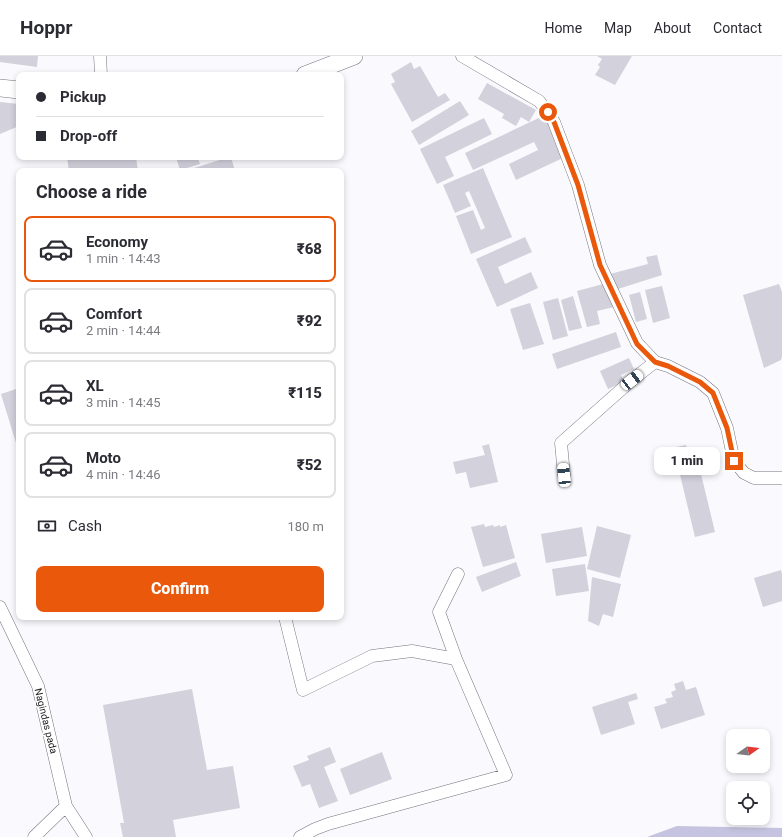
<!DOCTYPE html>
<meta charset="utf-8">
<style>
body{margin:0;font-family:Roboto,sans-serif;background:#f2f2f3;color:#2b2b33;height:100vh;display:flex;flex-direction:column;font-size:15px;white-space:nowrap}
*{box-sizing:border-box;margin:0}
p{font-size:13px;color:#7c7c81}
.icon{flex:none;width:22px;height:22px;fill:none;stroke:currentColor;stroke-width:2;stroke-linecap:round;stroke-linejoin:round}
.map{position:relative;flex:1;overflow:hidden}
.side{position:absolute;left:16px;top:112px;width:328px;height:452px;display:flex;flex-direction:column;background:#fff;border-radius:8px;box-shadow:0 2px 6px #0003}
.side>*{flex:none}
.guide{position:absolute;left:16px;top:16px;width:328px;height:88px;border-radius:8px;box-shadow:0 2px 6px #0003;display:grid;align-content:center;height:88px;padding:0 20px;background:#fff}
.needle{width:26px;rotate:76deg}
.controls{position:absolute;left:726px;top:673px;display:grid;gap:8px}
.controls a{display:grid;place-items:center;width:44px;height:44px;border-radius:8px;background:#fff;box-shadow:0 2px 6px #0003;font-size:20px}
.end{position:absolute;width:18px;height:18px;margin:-9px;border:5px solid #ea580c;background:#fff;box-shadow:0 0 0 2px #fff}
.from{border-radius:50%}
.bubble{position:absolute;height:28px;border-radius:8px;background:#fff;box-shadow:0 2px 6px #0003;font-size:13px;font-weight:800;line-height:28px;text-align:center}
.car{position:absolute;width:12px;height:24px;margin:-12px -6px;border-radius:5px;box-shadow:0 0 3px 1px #0007;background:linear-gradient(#fff 24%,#345 0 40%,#fff 0 76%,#345 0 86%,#fff 0)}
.guide b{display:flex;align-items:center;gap:14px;height:38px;font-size:15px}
.guide b+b{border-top:1px solid #e1e1e2}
.guide i{width:10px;height:10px;background:#2b2b33}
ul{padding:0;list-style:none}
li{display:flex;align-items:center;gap:12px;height:66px;margin:0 8px 6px;padding:0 12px;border:2px solid #e1e1e2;border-radius:8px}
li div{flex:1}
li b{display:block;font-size:15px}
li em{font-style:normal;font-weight:800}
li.active{border-color:#ea580c}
li>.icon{width:36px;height:36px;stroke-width:1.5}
h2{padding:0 20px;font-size:18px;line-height:48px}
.pay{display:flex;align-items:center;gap:10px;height:44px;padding:0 20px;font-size:15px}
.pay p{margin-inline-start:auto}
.action{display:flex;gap:8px;margin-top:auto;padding:8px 20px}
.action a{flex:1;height:46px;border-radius:8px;background:#ea580c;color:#fff;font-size:16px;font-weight:800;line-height:46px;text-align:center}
header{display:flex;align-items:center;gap:24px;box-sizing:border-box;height:56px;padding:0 20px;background:#fff;border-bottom:1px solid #e1e1e2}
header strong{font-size:19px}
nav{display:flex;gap:22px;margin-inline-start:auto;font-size:14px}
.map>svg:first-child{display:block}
.green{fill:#c5c3df}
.building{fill:#d2d1dc}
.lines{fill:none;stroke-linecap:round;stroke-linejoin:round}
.minor-casing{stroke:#75747e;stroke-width:13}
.secondary-casing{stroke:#75747e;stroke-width:18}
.minor{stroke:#fff;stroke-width:12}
.secondary{stroke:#fff;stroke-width:17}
.route{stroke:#ea580c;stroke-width:5}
.labels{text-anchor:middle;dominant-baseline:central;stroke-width:3;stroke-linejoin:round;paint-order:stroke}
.street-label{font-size:10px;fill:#202024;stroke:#fff}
</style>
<header>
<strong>Hoppr</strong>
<nav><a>Home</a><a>Map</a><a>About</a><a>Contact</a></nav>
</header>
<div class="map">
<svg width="782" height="781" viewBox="0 0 782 781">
<rect width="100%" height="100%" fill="#faf9fe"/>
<path class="green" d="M 677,770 L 782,772 L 782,781 L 647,781 Z"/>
<path class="building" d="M 0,0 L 38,0 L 37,11 L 0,6 Z
M 597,0 L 632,0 L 615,29 L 595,19 L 600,11 L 598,9 L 602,3 Z
M 411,6 L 414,13 L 420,10 L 438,41 L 445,37 L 450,44 L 412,66 L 391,28 L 395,26 L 391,18 Z
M 487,27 L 536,54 L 529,66 L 521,61 L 516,70 L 502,62 L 504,58 L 478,43 Z
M 460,45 L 469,59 L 419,89 L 411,75 Z
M 0,46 L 19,48 L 19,70 L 0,78 Z
M 545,59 L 565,101 L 516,124 L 509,108 L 538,94 L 534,86 L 473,114 L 465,97 Z
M 484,62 L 492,78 L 445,101 L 454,120 L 437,128 L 420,93 Z
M 67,101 L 136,101 L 138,115 L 69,115 Z
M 176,101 L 204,101 L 198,103 L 200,108 L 180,114 Z
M 229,101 L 231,101 L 235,115 L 185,115 Z
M 483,112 L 512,181 L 471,198 L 456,160 L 473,154 L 481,174 L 485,172 L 469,135 L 465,137 L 471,150 L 455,157 L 443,129 Z
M 525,181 L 532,196 L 498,211 L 505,228 L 531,216 L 538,232 L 497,251 L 476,203 Z
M 657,199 L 662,219 L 615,234 L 610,218 L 648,208 L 646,201 Z
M 607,227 L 614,251 L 597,255 L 600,268 L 587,271 L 577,235 Z
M 779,228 L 782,236 L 782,301 L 781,304 L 764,312 L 743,239 Z
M 662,230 L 670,262 L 653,267 L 645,234 Z
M 640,236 L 647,263 L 636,266 L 629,239 Z
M 573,240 L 582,272 L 569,275 L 561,244 Z
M 558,242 L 568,280 L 553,284 L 543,246 Z
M 530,247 L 544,288 L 523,294 L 510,253 Z
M 616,276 L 621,291 L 557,313 L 552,298 Z
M 629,302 L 634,313 L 621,319 L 624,326 L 608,333 L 600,315 Z
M 19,332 L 19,397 L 1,338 Z
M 489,388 L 498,426 L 470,432 L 466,416 L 456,418 L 453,406 L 485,399 L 482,390 Z
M 686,389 L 688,395 L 695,393 L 715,476 L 695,481 L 675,398 L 677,397 L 676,391 Z
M 484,468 L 485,471 L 493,469 L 494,471 L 500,469 L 500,471 L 506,469 L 515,502 L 483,511 L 471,471 Z
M 597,470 L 631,479 L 620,522 L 587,513 Z
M 582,471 L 587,500 L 546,507 L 541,478 Z
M 516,506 L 521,520 L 482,536 L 476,521 Z
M 585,508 L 589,535 L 556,540 L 552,513 Z
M 781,514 L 782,518 L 782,545 L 763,551 L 754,522 Z
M 592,521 L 621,528 L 613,561 L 603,558 L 599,570 L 588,565 Z
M 683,625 L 686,634 L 696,631 L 705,659 L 661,673 L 654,651 L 667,647 L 665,643 L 673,641 L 671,636 L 676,634 L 674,628 Z
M 192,633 L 207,714 L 233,710 L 240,752 L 173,764 L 176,781 L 123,781 L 120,767 L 124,767 L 103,649 Z
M 636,637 L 638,643 L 628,646 L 635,668 L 601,679 L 592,651 Z
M 330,691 L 336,706 L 324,711 L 338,745 L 319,752 L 310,728 L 302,731 L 293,710 L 309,704 L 307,700 Z
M 382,696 L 392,723 L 350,739 L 340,713 Z"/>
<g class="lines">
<g class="minor-casing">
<path id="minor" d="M 100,0 L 101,19
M 462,0 L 539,45 L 548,56 L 554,66 L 578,129 L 600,209 L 637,287 L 655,306 L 668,310 L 700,326 L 713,337 L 727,372 L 734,405 L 744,417 L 754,422 L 782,422
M 564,419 L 561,387 L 632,324 L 655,306
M 0,551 L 38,630 L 66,750 L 86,781
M 285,561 L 303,634 L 372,600 L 412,595 L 456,603 L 506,719 L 328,768 L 315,773 L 300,781
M 456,603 L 439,556 L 458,518
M 34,781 L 66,750"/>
</g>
<g class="secondary-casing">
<path id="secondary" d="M 305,19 L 354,0
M 0,32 L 19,34"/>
</g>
<use href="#minor" class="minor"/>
<use href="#secondary" class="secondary"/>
</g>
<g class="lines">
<path class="route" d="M 548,56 L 554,66 L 578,129 L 600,209 L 637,288 L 655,306 L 668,310 L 700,326 L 713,337 L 727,372 L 734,405"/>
</g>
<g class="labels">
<g class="street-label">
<text transform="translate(46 665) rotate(76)">Nagindas pada</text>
</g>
</g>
</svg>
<div class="controls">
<a><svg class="needle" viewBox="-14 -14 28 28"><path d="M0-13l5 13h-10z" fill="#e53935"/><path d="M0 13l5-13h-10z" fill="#7c7c81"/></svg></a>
<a><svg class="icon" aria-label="locate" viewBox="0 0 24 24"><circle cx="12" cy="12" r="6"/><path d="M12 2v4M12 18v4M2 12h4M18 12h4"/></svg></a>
</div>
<i class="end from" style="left:548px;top:56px"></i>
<i class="end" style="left:734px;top:405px"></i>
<div class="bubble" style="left:654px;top:391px;width:66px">1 min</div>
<i class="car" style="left:632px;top:324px;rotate:53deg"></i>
<i class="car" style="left:564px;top:419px;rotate:354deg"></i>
<div class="guide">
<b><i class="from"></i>Pickup</b>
<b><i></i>Drop-off</b>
</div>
<section class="side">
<h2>Choose a ride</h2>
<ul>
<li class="active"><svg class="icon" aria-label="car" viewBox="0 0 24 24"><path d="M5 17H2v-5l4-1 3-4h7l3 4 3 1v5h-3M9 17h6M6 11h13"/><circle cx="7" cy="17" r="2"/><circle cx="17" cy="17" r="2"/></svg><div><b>Economy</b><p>1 min · 14:43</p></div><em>₹68</em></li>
<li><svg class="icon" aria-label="car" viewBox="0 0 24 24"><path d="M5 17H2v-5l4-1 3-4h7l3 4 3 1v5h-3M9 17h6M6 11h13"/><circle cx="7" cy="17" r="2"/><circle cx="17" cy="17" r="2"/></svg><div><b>Comfort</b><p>2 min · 14:44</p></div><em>₹92</em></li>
<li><svg class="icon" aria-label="car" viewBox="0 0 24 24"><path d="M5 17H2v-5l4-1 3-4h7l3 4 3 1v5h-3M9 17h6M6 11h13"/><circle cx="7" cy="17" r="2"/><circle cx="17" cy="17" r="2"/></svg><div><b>XL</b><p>3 min · 14:45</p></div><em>₹115</em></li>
<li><svg class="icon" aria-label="car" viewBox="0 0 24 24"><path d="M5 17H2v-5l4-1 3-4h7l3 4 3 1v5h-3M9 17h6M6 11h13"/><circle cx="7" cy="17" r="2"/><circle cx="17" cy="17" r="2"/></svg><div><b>Moto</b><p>4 min · 14:46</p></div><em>₹52</em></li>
</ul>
<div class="pay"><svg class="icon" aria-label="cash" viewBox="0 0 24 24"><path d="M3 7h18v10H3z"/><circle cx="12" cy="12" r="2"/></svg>Cash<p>180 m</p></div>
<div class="action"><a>Confirm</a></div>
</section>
</div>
